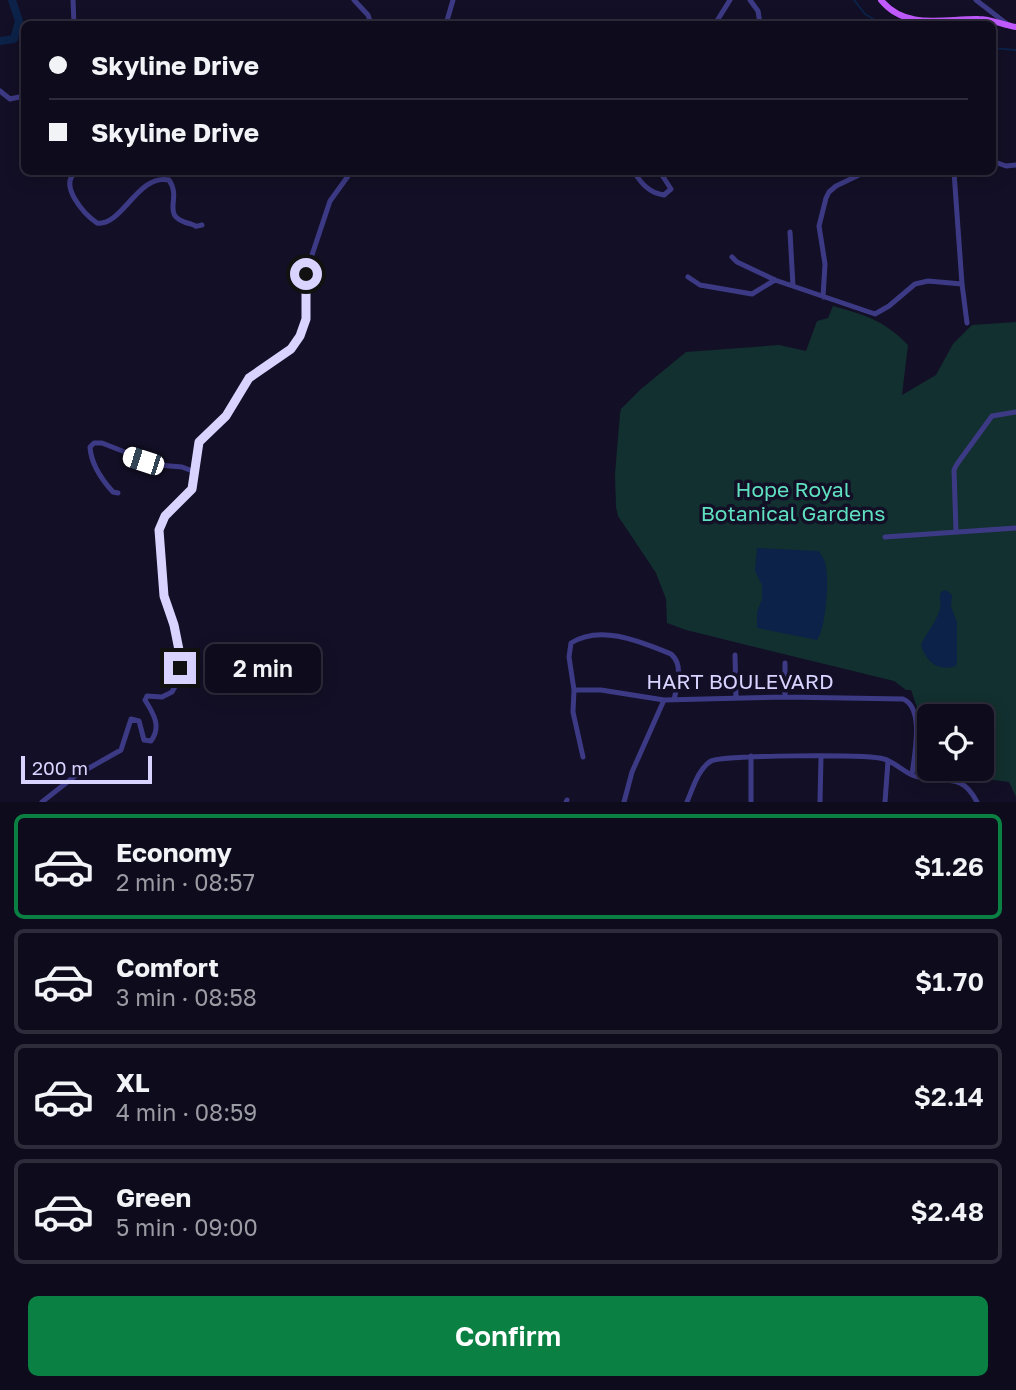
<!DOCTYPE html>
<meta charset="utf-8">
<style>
body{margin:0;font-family:"Golos Text",sans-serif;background:#1c1929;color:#f1f3f6;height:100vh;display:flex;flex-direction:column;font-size:26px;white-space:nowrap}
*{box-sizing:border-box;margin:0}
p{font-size:23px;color:#9b9ba3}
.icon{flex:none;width:38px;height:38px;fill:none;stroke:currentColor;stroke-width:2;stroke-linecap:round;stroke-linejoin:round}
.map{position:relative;height:802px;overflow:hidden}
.drawer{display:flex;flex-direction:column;background:#0e0b1c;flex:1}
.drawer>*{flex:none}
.hud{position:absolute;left:21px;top:21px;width:975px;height:154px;border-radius:10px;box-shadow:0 4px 18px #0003,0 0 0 2px #2e2b3b;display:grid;align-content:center;height:154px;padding:0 28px;background:#0e0b1c}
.fabs{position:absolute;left:917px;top:704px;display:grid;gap:14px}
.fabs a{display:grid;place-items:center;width:77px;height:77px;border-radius:10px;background:#0e0b1c;box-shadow:0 4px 18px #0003,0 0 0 2px #2e2b3b;font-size:35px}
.scale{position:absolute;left:21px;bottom:18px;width:131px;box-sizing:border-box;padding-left:7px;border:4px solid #d9d4ff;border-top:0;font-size:19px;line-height:24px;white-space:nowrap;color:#d9d4ff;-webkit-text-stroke:5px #130f26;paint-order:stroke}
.end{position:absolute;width:32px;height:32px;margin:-16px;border:9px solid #d9d4ff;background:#111;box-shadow:0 0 0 4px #111}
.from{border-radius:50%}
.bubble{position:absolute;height:49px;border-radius:10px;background:#0e0b1c;box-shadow:0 4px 18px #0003,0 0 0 2px #2e2b3b;font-size:23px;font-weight:600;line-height:49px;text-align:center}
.car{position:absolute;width:21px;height:42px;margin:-21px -10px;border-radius:9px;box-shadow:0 0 5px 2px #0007;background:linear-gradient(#fff 24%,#345 0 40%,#fff 0 76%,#345 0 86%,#fff 0)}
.hud b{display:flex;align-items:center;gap:24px;height:66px;font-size:26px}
.hud b+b{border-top:2px solid #2e2b3b}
.hud i{width:18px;height:18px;background:#f1f3f6}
ul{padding:12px 0 0;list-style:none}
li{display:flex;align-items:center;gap:21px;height:105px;margin:0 14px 10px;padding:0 14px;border:4px solid #2e2b3b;border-radius:10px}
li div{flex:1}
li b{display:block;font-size:26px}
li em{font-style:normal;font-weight:600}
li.current{border-color:#0b8043}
li>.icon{width:63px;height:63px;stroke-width:1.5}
.cta{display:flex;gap:14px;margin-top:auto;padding:14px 28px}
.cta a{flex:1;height:80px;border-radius:10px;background:#0b8043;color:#fff;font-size:28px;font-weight:600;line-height:80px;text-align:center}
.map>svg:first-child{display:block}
.green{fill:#12302f;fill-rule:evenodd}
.water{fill:#0c2248}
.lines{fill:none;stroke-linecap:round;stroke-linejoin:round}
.stream{stroke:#0c2248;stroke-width:2}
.river{stroke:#0c2248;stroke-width:8}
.minor{stroke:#3d3a85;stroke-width:5}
.major{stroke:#c25bff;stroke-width:6}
.route{stroke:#d9d4ff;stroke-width:9}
.labels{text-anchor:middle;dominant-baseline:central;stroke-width:7;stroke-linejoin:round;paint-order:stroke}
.park-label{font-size:21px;fill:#5fe0c0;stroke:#130f26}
.street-label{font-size:21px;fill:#d9d4ff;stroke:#130f26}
</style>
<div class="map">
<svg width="1016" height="802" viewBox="0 0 1016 802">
<rect width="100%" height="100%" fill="#130f26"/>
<path class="green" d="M 833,306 C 865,315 884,320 908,345 L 902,395 L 936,375 L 953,344 L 972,325 L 1016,322 L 1016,797 L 1009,782 L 917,770 L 921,719 L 911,690 L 906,690 L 894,681 L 686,630 L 667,623 L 666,599 L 656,573 L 618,516 L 616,507 L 615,474 L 620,414 L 621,409 L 641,389 L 686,352 L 779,345 L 806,351 L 817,321 L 828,318 ZM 929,716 L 982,716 L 982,768 L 929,768 Z"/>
<path class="water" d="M 757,548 L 819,551 C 822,556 826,562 826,567 C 829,582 826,628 817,640 L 757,628 L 757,612 L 762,599 L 762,585 L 755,571 Z
M 946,590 L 952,595 L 951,607 L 957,622 L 957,661 L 956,666 C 938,672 926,662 921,645 C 926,633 936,623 940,609 C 942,601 938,599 941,592 Z"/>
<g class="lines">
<path class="stream" d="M 854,0 L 865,14 L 882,24
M 992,48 L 1016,50"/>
<path class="river" d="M 0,41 L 14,39 L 19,21 L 12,0"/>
<path class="minor" d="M 73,0 L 74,24
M 354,0 L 368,15 L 371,24
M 750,0 L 758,11 L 760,24
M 976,0 L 1007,24
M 446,24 L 453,0
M 715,24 L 730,0
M 0,91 L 10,99 L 24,96
M 992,161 L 1006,166 L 1016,165
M 76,172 C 58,185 84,214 97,223 C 122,227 138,173 169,180 C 183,200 158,216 191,224 C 200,227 192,227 202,225
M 634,172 C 641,183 649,193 664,195 L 671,189 L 660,172
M 954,172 L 962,284 L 967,323
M 790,232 L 793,286
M 732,257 L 737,262 L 775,280 L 875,314 L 889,306 L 915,284 L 928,281 L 962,284
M 688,277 L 700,285 L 752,294 L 775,280
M 823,297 L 825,264 L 819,226 L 826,198 L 829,192 L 836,186 L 859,175
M 118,493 L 113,492 C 102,480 91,463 90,447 L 94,443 L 102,443 L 158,465 L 182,467 L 195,472
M 956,531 L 954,470 L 957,464 L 992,416 L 1016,412
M 885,537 L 1016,528
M 735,655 L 736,698
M 785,663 L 785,697
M 574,690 L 601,690 L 664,700 L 785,697 L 903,699 C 925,708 914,756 912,775
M 751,756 L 751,802
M 583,757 L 573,712 L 574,690 L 569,657 L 571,643 C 601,624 641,642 671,654 C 684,665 677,685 674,700
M 42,802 L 75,776 L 121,750 L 131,719 L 139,721 L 144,740 L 151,741 C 162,726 153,713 145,700 L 147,696 L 162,697 L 172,692 L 178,681 L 180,668 L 180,655 L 164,596 L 159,548 L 159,530 L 162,521 L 192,489 L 197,449 L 204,436 L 226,416 L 249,378 L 291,349 L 300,336 L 306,319 L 307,270 L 330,201 L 351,172
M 566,802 L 567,800
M 624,802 L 632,772 L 664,700
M 687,802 C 693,788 698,769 711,761 C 722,755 869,754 884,759 C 894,762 903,771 912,775 C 940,787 960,768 977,802
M 820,802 L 821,757
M 885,802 L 888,761"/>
<path class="major" d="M 881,0 C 906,31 946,18 979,19 C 991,19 1003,25 1016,27"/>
</g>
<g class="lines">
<path class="route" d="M 180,668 L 180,655 L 174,625 L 164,596 L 159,530 L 165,516 L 192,489 L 199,442 L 226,416 L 249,378 L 291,349 L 300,336 L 306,319 L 306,274"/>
</g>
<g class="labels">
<g class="park-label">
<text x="793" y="489">Hope Royal<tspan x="793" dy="24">Botanical Gardens</tspan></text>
</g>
<g class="street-label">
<text x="740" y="681">HART BOULEVARD</text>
</g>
</g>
</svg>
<div class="fabs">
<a><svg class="icon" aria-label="locate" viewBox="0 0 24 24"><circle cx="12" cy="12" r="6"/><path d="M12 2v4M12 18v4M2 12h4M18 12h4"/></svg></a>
</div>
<div class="scale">200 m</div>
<i class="end from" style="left:306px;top:274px"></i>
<i class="end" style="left:180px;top:668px"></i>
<div class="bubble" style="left:205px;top:644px;width:116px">2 min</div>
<i class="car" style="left:143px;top:461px;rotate:288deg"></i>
<div class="hud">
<b><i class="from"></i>Skyline Drive</b>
<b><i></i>Skyline Drive</b>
</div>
</div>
<section class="drawer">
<ul>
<li class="current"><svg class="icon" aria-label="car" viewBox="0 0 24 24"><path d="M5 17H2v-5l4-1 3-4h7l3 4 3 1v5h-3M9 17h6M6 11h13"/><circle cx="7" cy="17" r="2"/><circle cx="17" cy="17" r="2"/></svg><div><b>Economy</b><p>2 min · 08:57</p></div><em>$1.26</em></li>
<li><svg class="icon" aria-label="car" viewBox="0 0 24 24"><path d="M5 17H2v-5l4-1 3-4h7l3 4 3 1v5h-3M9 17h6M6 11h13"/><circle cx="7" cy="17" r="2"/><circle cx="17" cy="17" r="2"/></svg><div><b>Comfort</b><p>3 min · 08:58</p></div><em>$1.70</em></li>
<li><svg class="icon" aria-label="car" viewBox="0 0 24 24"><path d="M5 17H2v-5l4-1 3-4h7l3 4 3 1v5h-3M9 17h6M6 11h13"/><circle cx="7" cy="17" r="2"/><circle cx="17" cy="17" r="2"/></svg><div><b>XL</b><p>4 min · 08:59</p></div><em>$2.14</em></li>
<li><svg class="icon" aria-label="car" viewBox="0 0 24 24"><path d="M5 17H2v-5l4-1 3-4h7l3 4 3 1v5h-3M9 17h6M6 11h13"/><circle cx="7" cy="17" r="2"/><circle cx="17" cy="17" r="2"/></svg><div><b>Green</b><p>5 min · 09:00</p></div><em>$2.48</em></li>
</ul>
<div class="cta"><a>Confirm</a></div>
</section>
